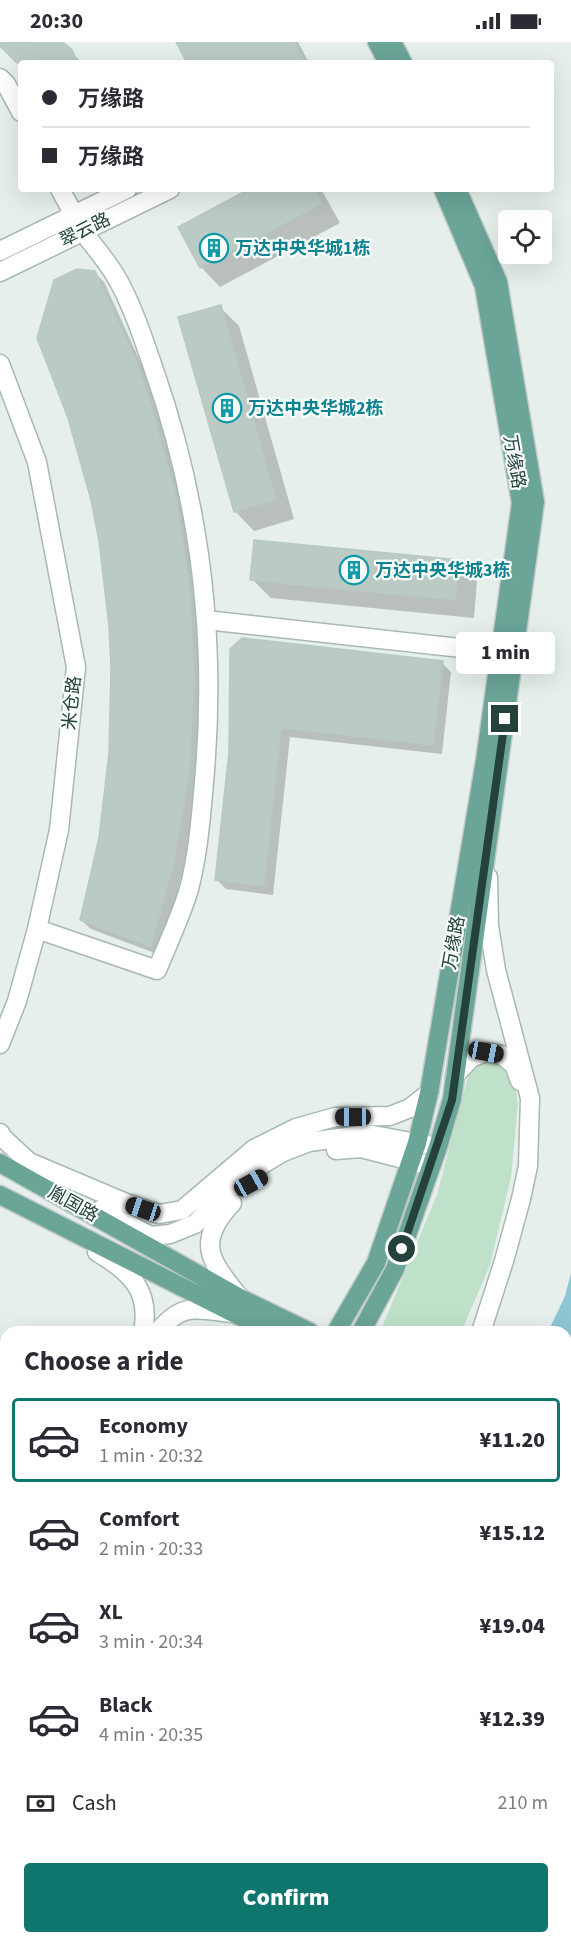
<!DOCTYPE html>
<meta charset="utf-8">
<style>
body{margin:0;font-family:"Source Sans 3","Noto Sans SC",sans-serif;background:#f2f2f3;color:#2b2b33;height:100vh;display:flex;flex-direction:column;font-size:22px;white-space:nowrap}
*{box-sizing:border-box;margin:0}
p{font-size:20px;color:#7c7c81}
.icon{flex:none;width:33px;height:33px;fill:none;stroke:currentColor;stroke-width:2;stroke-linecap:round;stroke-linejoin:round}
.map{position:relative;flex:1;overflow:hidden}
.side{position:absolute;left:0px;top:1284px;width:572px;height:618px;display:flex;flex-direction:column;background:#fff;border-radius:18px 18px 0 0;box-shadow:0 6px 24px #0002}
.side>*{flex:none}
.hud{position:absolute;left:18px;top:18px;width:536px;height:132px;border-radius:6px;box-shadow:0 6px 24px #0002;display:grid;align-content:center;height:132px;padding:0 24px;background:#fff}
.controls{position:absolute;left:498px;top:168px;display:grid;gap:12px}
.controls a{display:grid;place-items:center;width:54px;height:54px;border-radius:6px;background:#fff;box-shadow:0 6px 24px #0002;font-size:30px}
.end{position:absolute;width:27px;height:27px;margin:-14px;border:8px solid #24423b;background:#fff;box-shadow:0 0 0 3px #fff}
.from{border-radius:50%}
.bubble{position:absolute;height:42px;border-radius:6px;background:#fff;box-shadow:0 6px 24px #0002;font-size:20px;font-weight:800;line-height:42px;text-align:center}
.car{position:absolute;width:18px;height:36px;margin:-18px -9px;border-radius:8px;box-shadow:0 0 4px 2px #0007;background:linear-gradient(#222 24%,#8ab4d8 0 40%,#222 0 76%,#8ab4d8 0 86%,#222 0)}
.hud b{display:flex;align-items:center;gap:21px;height:57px;font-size:22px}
.hud b+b{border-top:2px solid #e1e1e2}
.hud i{width:15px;height:15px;background:#2b2b33}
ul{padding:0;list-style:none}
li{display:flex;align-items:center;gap:18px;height:84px;margin:0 12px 9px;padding:0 12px;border:3px solid transparent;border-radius:6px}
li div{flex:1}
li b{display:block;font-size:22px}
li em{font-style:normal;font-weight:800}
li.current{border-color:#0f766e}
li>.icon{width:54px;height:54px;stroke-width:1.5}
h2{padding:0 24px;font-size:27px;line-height:72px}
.pay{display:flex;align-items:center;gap:15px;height:66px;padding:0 24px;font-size:22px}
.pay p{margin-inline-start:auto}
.action{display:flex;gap:12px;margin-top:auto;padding:12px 24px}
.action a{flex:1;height:69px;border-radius:6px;background:#0f766e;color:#fff;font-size:24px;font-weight:800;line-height:69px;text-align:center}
.status{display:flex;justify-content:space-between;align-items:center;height:42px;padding:0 30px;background:#fff;direction:ltr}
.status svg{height:16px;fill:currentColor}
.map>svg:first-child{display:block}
.green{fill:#bfe0c9}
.water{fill:#8ec6d4}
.shadow{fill:#0003}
.building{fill:#bbcac4;stroke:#b8c9c3;stroke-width:1.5}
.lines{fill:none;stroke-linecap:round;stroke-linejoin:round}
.minor-casing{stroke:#a8b8b3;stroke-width:21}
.major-casing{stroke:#c2cac8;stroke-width:21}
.minor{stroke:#fff;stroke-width:18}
.major{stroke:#6aa598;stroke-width:18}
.route{stroke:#24423b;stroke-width:8}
.labels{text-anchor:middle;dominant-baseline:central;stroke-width:4.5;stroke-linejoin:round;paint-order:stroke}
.street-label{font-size:18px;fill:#24423b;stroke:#f7fbf9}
.culture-label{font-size:18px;font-weight:bold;fill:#0d838f;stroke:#f7fbf9;text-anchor:start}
</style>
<div class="status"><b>20:30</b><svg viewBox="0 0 49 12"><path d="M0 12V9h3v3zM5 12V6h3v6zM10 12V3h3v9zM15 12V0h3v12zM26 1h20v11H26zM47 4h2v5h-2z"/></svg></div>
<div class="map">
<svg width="571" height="1902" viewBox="0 0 571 1902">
<rect width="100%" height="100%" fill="#e6efeb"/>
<path class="green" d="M 496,1019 L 513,1030 L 518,1061 L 511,1135 L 490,1223 L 461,1290 L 380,1290 L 437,1153 L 468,1034 L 480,1020 Z"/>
<path class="water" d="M 571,1231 L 571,1710 L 566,1717 L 566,1290 L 548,1290 L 565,1254 Z
M 203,1896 L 429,1896 L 424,1902 L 199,1902 Z"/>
<path class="shadow" d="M 0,0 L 61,0 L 82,21 L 21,21 L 21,23 L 0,2 Z
M 178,0 L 298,0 L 309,21 L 189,21 Z
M 253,147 L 321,147 L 340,181 L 220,245 L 201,225 L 180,186 Z
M 94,230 L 104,240 L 144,328 L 160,374 L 185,467 L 199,562 L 203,652 L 198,741 L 183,829 L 160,913 L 91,887 L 81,878 L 92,838 L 106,754 L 111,712 L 113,626 Z
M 220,265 L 239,284 L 294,477 L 254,489 L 235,469 Z
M 458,519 L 477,539 L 474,576 L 271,556 L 252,537 Z
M 232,608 L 442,621 L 451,630 L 442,712 L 290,695 L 273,853 L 226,847 L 217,838 L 231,710 Z
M 0,1373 L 6,1375 L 6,1455 L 0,1452 Z"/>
<path class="building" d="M 0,0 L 63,0 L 72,8 L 78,21 L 17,21 L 0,4 Z
M 176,0 L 294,0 L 305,21 L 187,21 Z
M 249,147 L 314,147 L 321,162 L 200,226 L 178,185 Z
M 77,227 L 95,229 L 135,317 L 151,363 L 176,456 L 190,552 L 194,641 L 189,731 L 174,819 L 151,905 L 80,878 L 99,796 L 109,711 L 111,626 L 109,584 L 99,499 L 91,458 L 68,376 L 37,296 L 54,238 Z
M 221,263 L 276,458 L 234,470 L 178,275 Z
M 254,498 L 459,518 L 455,558 L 250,538 Z
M 242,596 L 443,619 L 433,703 L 281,686 L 264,844 L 215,838 L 229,710 L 230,607 Z"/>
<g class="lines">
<g class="minor-casing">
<path id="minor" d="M 0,36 L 6,42 L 21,70
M 60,147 L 74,173
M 0,209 L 127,147
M 0,230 L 170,147
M 0,322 L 37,420 L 76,625 L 59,788 L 37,887 L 17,959 L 0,1002
M 206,578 L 514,612
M 37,887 L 157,928 C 168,901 181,874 189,847 C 198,813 201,775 204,740 C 217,599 200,458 153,325 C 143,296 131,259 115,233 C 106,218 94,204 83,190
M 455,1033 L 471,1016 L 486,1010 L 502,1013 L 514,1023 L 520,1039
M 0,1091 L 3,1096 L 29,1120 L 126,1161 L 159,1172 L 182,1168 L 254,1107 L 296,1086 L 335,1075 L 390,1074 L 410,1066 L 429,1051
M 336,1108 L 361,1106 L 431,1124
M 232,1161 C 194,1201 211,1220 240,1256
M 100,1168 L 151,1194 L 170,1192 L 195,1182 L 241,1135 L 283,1110 L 309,1100 L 368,1092 L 438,1105
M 97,1210 C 131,1230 151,1249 143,1290
M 158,1290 C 182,1260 196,1267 231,1271
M 481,1290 L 504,1219 L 521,1157 L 528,1124 L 530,1056 L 496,928 L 489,884 L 488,835"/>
</g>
<g class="major-casing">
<path id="major" d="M 377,0 L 388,21
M 392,0 L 403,21
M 0,1121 L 240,1256 L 310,1290
M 0,1153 L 271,1290
M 336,1290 L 376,1221 L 417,1101 L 429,1051 L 485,719 L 521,461 L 484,244 L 443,147
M 361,1290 L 395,1227 L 438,1105 L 452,1057 L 535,460 L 498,240 L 457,147
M 566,1413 L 571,1416
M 566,1439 L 571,1441
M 0,1737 L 6,1729
M 0,1760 L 6,1753"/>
</g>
<use href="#minor" class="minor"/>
<use href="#major" class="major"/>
</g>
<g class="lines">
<path class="route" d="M 402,1207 L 452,1058 L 505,677"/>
</g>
<defs>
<g id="building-ring" transform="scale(1.5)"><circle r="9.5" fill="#f7fbf9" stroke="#0f9aa8" stroke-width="1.5"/><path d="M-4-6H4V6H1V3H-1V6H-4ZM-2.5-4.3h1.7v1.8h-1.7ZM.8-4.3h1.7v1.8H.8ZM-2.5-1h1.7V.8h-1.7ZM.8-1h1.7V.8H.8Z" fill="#0f9aa8"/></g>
</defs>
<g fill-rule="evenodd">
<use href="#building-ring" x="214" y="206"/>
<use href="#building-ring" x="227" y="366"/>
<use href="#building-ring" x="354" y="528"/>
</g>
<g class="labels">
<g class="street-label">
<text transform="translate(85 188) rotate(-26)">翠云路</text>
<text transform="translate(514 420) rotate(80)">万缘路</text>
<text transform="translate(72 661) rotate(-84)">米仓路</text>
<text transform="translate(454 901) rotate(-80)">万缘路</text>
<text transform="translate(73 1162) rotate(29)">胤国路</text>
</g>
<g class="culture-label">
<text x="235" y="206">万达中央华城1栋</text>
<text x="248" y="366">万达中央华城2栋</text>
<text x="375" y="528">万达中央华城3栋</text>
</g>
</g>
</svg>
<div class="controls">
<a><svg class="icon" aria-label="locate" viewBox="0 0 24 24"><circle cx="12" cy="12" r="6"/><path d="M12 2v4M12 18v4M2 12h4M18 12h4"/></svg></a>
</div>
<i class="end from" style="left:402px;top:1207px"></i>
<i class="end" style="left:505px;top:677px"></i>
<div class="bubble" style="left:456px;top:590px;width:99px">1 min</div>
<i class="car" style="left:486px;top:1010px;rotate:101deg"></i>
<i class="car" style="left:353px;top:1075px;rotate:270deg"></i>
<i class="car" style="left:251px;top:1141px;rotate:61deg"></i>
<i class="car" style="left:143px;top:1167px;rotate:288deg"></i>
<div class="hud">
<b><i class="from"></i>万缘路</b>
<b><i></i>万缘路</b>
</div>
<section class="side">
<h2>Choose a ride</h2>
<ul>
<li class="current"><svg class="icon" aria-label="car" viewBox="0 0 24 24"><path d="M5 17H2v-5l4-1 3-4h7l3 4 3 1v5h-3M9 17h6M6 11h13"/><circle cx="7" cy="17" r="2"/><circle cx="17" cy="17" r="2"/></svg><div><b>Economy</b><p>1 min · 20:32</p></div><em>¥11.20</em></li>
<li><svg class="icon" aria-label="car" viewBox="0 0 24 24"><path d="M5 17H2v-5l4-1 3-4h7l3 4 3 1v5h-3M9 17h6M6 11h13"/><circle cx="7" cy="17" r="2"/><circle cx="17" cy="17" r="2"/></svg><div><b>Comfort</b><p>2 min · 20:33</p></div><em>¥15.12</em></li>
<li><svg class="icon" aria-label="car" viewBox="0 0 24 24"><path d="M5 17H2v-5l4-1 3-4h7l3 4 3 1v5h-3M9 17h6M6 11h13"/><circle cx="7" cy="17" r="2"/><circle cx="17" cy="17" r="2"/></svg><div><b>XL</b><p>3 min · 20:34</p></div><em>¥19.04</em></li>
<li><svg class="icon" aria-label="car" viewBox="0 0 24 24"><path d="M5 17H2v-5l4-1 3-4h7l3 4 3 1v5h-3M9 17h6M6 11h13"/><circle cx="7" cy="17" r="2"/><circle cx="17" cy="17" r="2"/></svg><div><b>Black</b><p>4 min · 20:35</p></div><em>¥12.39</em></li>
</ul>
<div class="pay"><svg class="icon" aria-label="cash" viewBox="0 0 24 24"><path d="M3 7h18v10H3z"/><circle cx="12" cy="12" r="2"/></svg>Cash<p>210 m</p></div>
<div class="action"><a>Confirm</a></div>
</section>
</div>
